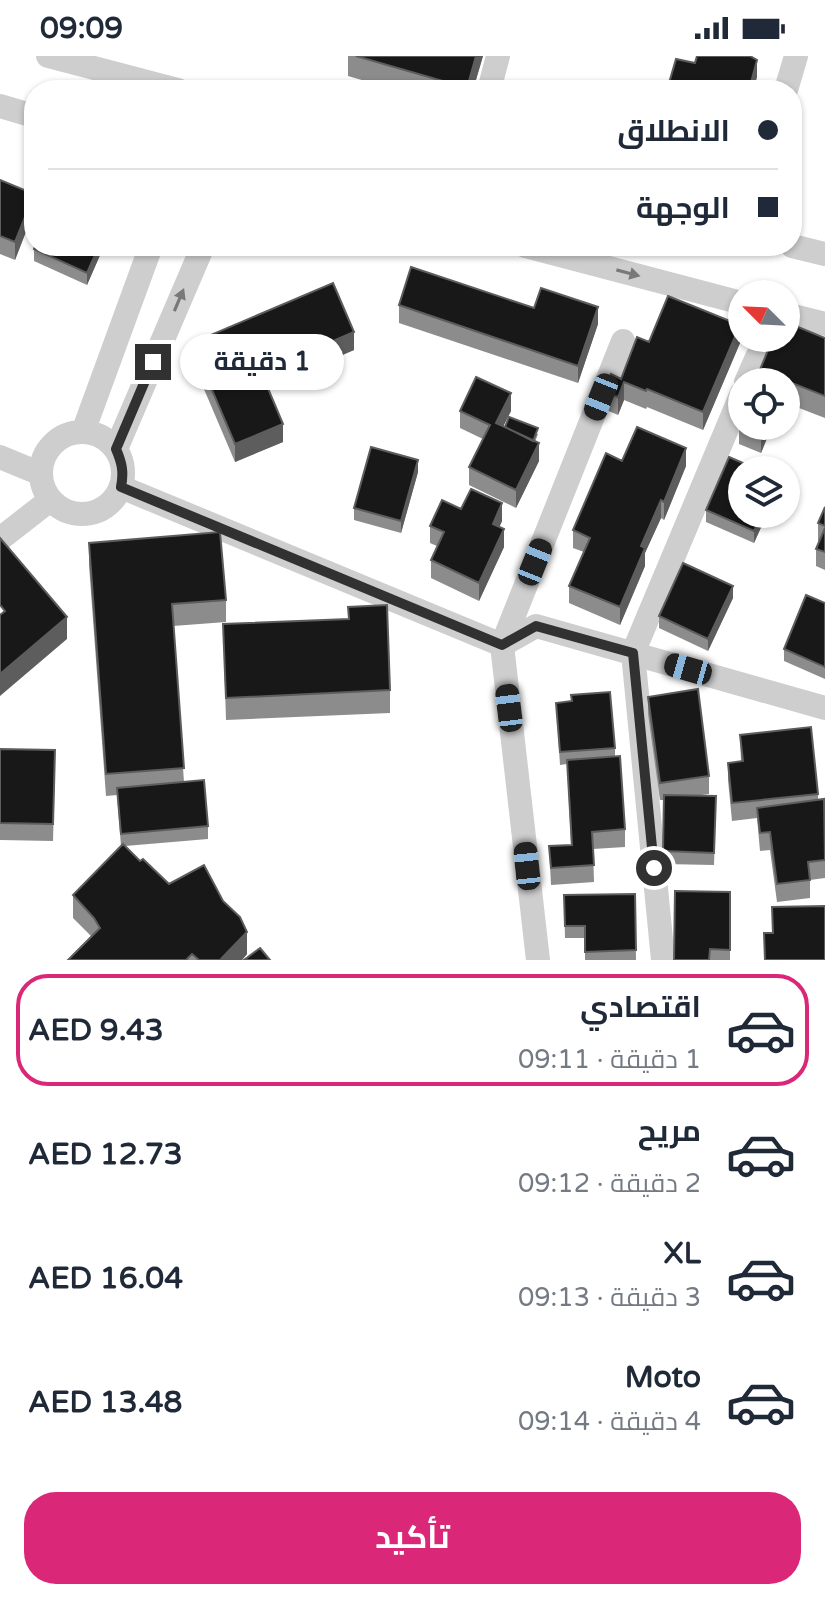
<!DOCTYPE html>
<html lang="ar">
<meta charset="utf-8">
<style>
body{margin:0;font-family:"Varela Round",Cairo,sans-serif;background:#f2f2f3;color:#1f2937;direction:rtl;height:100vh;display:flex;flex-direction:column;font-size:30px;white-space:nowrap}
*{box-sizing:border-box;margin:0}
p{font-size:26px;color:#747a83}
.icon{flex:none;width:44px;height:44px;fill:none;stroke:currentColor;stroke-width:2;stroke-linecap:round;stroke-linejoin:round}
.map{position:relative;height:904px;overflow:hidden;direction:ltr}
.details{display:flex;flex-direction:column;background:#fff;flex:1}
.details>*{flex:none}
.top-card{position:absolute;left:24px;top:24px;width:778px;height:176px;border-radius:32px;box-shadow:0 2px 6px #0004;direction:rtl;display:grid;align-content:center;height:176px;padding:0 24px;background:#fff}
.needle{width:52px;rotate:294deg}
.tools{position:absolute;left:728px;top:224px;display:grid;gap:16px}
.tools a{display:grid;place-items:center;width:72px;height:72px;border-radius:50%;background:#fff;box-shadow:0 2px 6px #0004;font-size:40px}
.end{position:absolute;width:36px;height:36px;margin:-18px;border:10px solid #313131;background:#fff;box-shadow:0 0 0 4px #fff}
.from{border-radius:50%}
.bubble{position:absolute;height:56px;border-radius:28px;background:#fff;box-shadow:0 2px 6px #0004;font-size:26px;font-weight:700;line-height:56px;text-align:center;direction:rtl}
.car{position:absolute;width:24px;height:48px;margin:-24px -12px;border-radius:10px;box-shadow:0 0 6px 2px #0007;background:linear-gradient(#222 24%,#8ab4d8 0 40%,#222 0 76%,#8ab4d8 0 86%,#222 0)}
.top-card b{display:flex;align-items:center;gap:28px;height:76px;font-size:30px}
.top-card b+b{border-top:2px solid #e0e1e3}
.top-card i{width:20px;height:20px;background:#1f2937}
ul{padding:14px 0 0;list-style:none}
li{display:flex;align-items:center;gap:24px;height:112px;margin:0 16px 12px;padding:0 8px;border:4px solid transparent;border-radius:32px}
li div{flex:1}
li b{display:block;font-size:30px}
li em{font-style:normal;font-weight:700}
li.current{border-color:#db2777}
li>.icon{width:72px;height:72px;stroke-width:1.5}
.action{display:flex;gap:16px;margin-top:auto;padding:16px 24px}
.action a{flex:1;height:92px;border-radius:32px;background:#db2777;color:#fff;font-size:32px;font-weight:700;line-height:92px;text-align:center}
.status{display:flex;justify-content:space-between;align-items:center;height:56px;padding:0 40px;background:#fff;direction:ltr}
.status svg{height:22px;fill:currentColor}
.map>svg:first-child{display:block}
.lines{fill:none;stroke-linecap:round;stroke-linejoin:round}
.minor{stroke:#cecece;stroke-width:24}
.wall{fill:#8c8c8c}
.shaded-wall{fill:#5d5d5d}
.building{fill:#181818;stroke:#5d5d5d;stroke-width:2}
.oneway{fill:#787878}
.route{stroke:#313131;stroke-width:10}
</style>
<div class="status"><b>09:09</b><svg viewBox="0 0 49 12"><path d="M0 12V9h3v3zM5 12V6h3v6zM10 12V3h3v9zM15 12V0h3v12zM26 1h20v11H26zM47 4h2v5h-2z"/></svg></div>
<div class="map">
<svg width="825" height="904" viewBox="0 0 825 904">
<rect width="100%" height="100%" fill="#fff"/>
<g class="lines">
<path class="minor" d="M 48,0 L 178,34
M 489,34 L 498,0
M 786,34 L 796,0
M 0,50 L 34,60
M 525,190 L 742,247
M 792,190 L 825,198
M 786,258 L 825,268
M 746,326 L 757,301
M 83,376 L 151,190
M41 417a41 41 0 1 1 82 0a41 41 0 1 1-82 0Z
M 116,393 L 203,190
M 0,401 L 41,418
M 121,431 L 502,589 L 538,904
M 0,483 L 50,444
M 502,589 L 536,570 L 825,652
M 502,589 L 623,285
M 663,904 L 633,597 L 742,337"/>
</g>
<path class="wall" d="M 348,0 L 483,0 L 473,34 L 396,34 L 348,20 Z
M 0,124 L 34,155 L 15,204 L 0,198 Z
M 104,190 L 87,229 L 34,205 L 34,193 Z
M 399,249 L 534,252 L 598,268 L 578,327 L 399,267 Z
M 825,282 L 825,362 L 786,347 L 786,326 L 755,326 Z
M 649,286 L 740,287 L 703,374 L 647,351 L 646,353 L 624,344 L 618,359 L 604,353 L 604,336 L 621,323 Z
M 192,287 L 354,294 L 267,331 L 283,386 L 235,406 L 192,305 Z
M 460,355 L 511,355 L 503,370 L 538,378 L 535,386 L 539,405 L 516,452 L 469,429 L 469,411 L 483,383 L 460,372 Z
M 742,357 L 742,370 L 772,370 L 761,397 L 739,388 L 739,366 Z
M 622,405 L 686,410 L 664,464 L 661,462 L 645,497 L 645,510 L 620,569 L 569,547 L 569,530 L 584,496 L 573,492 L 573,474 Z
M 418,416 L 401,477 L 354,464 L 354,452 Z
M 825,451 L 825,514 L 816,510 L 816,493 L 820,485 L 818,485 L 818,467 Z
M 461,453 L 502,465 L 499,471 L 504,491 L 479,545 L 431,522 L 431,504 L 437,490 L 430,487 L 430,470 Z
M 706,454 L 767,458 L 754,487 L 706,466 Z
M 89,487 L 226,544 L 226,566 L 173,570 L 184,726 L 208,770 L 208,783 L 125,790 L 140,805 L 169,828 L 247,898 L 242,904 L 68,904 L 92,881 L 73,862 L 73,839 L 121,790 L 117,739 L 106,740 L 89,509 Z
M 733,542 L 708,595 L 659,572 L 659,560 Z
M 825,547 L 825,623 L 784,605 L 784,593 Z
M 348,551 L 390,634 L 390,657 L 226,664 L 223,568 L 348,563 Z
M 648,641 L 709,720 L 709,738 L 694,740 L 716,740 L 714,809 L 663,808 L 664,744 L 660,744 L 648,658 Z
M 556,647 L 615,692 L 615,701 L 625,773 L 625,791 L 593,793 L 594,826 L 551,829 L 549,790 L 571,789 L 567,708 L 560,709 Z
M 740,679 L 818,738 L 818,744 L 825,749 L 825,822 L 810,824 L 810,842 L 777,846 L 770,794 L 760,795 L 757,762 L 732,765 L 728,724 L 728,707 L 741,705 Z
M 0,693 L 55,712 L 53,785 L 0,784 Z
M 730,836 L 730,904 L 674,904 Z
M 635,838 L 636,904 L 585,904 L 585,882 L 565,882 L 564,839 Z"/>
<path class="shaded-wall" d="M 476,0 L 483,0 L 473,34 L 467,34 Z
M 757,4 L 757,21 L 754,34 L 749,34 Z
M 34,138 L 34,155 L 15,204 L 15,186 Z
M 99,190 L 104,190 L 87,229 L 87,217 Z
M 598,251 L 598,268 L 578,327 L 578,310 Z
M 740,269 L 740,287 L 703,374 L 703,356 Z
M 354,276 L 354,294 L 261,334 L 261,316 Z
M 624,326 L 624,344 L 618,359 L 618,341 Z
M 511,337 L 511,355 L 496,385 L 496,367 Z
M 283,368 L 283,386 L 235,406 L 235,388 Z
M 763,370 L 772,370 L 761,397 L 761,375 Z
M 539,387 L 539,405 L 516,452 L 516,434 Z
M 686,392 L 686,410 L 664,464 L 664,446 Z
M 418,404 L 418,416 L 401,477 L 401,465 Z
M 661,444 L 661,462 L 645,497 L 645,510 L 620,569 L 620,551 L 641,490 Z
M 502,447 L 502,465 L 493,486 L 493,468 Z
M 762,458 L 767,458 L 754,487 L 754,475 Z
M 504,473 L 504,491 L 479,545 L 479,527 Z
M 733,530 L 733,542 L 708,595 L 708,583 Z
M 67,561 L 67,583 L 0,640 L 0,618 Z
M 247,876 L 247,898 L 242,904 L 220,904 Z"/>
<path class="building" d="M 356,0 L 476,0 L 467,32 Z
M 697,0 L 750,0 L 757,4 L 749,34 L 667,34 L 676,3 L 695,7 Z
M 0,124 L 34,138 L 15,186 L 0,180 Z
M 35,190 L 99,190 L 87,217 L 34,193 Z
M 411,211 L 534,252 L 541,232 L 598,251 L 578,310 L 399,249 Z
M 333,227 L 354,276 L 261,316 L 283,368 L 235,388 L 192,287 Z
M 668,240 L 740,269 L 703,356 L 647,333 L 646,335 L 624,326 L 618,341 L 604,336 L 611,318 L 621,323 L 637,281 L 649,286 Z
M 786,266 L 825,282 L 825,340 L 782,323 L 781,326 L 755,326 L 773,282 L 786,282 Z
M 476,321 L 511,337 L 496,367 L 539,387 L 516,434 L 469,411 L 490,369 L 460,355 Z
M 509,361 L 538,372 L 533,385 L 505,371 Z
M 749,370 L 763,370 L 761,375 Z
M 637,371 L 686,392 L 664,446 L 661,444 L 641,490 L 645,492 L 620,551 L 569,530 L 590,482 L 573,474 L 606,397 L 622,405 Z
M 371,391 L 418,404 L 401,465 L 354,452 Z
M 729,401 L 759,414 L 742,414 L 742,458 L 762,458 L 754,475 L 706,454 Z
M 471,433 L 502,447 L 493,468 L 504,473 L 479,527 L 431,504 L 444,476 L 430,470 L 442,444 L 461,453 Z
M 825,451 L 825,470 L 818,467 Z
M 825,472 L 825,496 L 816,493 Z
M 220,476 L 226,544 L 172,548 L 184,712 L 106,718 L 89,487 Z
M 0,482 L 67,561 L 0,618 L 0,559 L 5,555 L 0,549 Z
M 683,507 L 733,530 L 708,583 L 659,560 Z
M 806,539 L 825,547 L 825,611 L 784,593 Z
M 387,549 L 390,634 L 226,642 L 223,568 L 349,563 L 348,551 Z
M 698,633 L 709,720 L 660,727 L 648,641 Z
M 610,636 L 615,692 L 560,696 L 556,647 L 572,645 L 571,639 Z
M 811,671 L 818,738 L 732,747 L 728,707 L 743,705 L 740,679 Z
M 0,693 L 55,694 L 53,768 L 0,767 Z
M 620,700 L 625,773 L 592,776 L 594,809 L 551,812 L 549,790 L 572,789 L 567,704 Z
M 204,724 L 208,770 L 121,778 L 117,732 Z
M 664,739 L 716,740 L 714,797 L 663,795 Z
M 824,743 L 825,804 L 808,806 L 810,824 L 777,828 L 770,776 L 760,777 L 757,752 Z
M 123,788 L 140,805 L 143,803 L 169,828 L 204,809 L 223,845 L 240,861 L 247,876 L 220,904 L 199,904 L 192,898 L 186,904 L 68,904 L 100,872 L 94,862 L 73,839 Z
M 675,835 L 730,836 L 730,894 L 710,893 L 709,904 L 674,904 Z
M 635,838 L 636,894 L 585,896 L 585,870 L 565,870 L 564,839 Z
M 825,850 L 825,904 L 765,904 L 764,877 L 773,877 L 772,851 Z
M 260,892 L 270,904 L 244,904 Z"/>
<defs><path id="oneway-solid" d="M-6-.8H1V-3.2L6.5 0L1 3.2V.8H-6Z" transform="scale(2)"/></defs>
<g class="oneway">
<use href="#oneway-solid" transform="translate(628 217) rotate(15)"/>
<use href="#oneway-solid" transform="translate(179 244) rotate(-67)"/>
</g>
<g class="lines">
<path class="route" d="M 153,306 L 116,393 C 122,407 124,416 121,431 L 502,589 L 536,570 L 633,597 L 654,812"/>
</g>
</svg>
<div class="tools">
<a><svg class="needle" viewBox="-14 -14 28 28"><path d="M0-13l5 13h-10z" fill="#e53935"/><path d="M0 13l5-13h-10z" fill="#747a83"/></svg></a>
<a><svg class="icon" aria-label="locate" viewBox="0 0 24 24"><circle cx="12" cy="12" r="6"/><path d="M12 2v4M12 18v4M2 12h4M18 12h4"/></svg></a>
<a><svg class="icon" aria-label="layers" viewBox="0 0 24 24"><path d="M12 4l9 5-9 5-9-5zM3 14l9 5 9-5"/></svg></a>
</div>
<i class="end from" style="left:654px;top:812px"></i>
<i class="end" style="left:153px;top:306px"></i>
<div class="bubble" style="left:180px;top:278px;width:164px">1 دقيقة</div>
<i class="car" style="left:601px;top:341px;rotate:202deg"></i>
<i class="car" style="left:535px;top:506px;rotate:22deg"></i>
<i class="car" style="left:688px;top:613px;rotate:286deg"></i>
<i class="car" style="left:509px;top:652px;rotate:353deg"></i>
<i class="car" style="left:527px;top:810px;rotate:354deg"></i>
<div class="top-card">
<b><i class="from"></i>الانطلاق</b>
<b><i></i>الوجهة</b>
</div>
</div>
<section class="details">
<ul>
<li class="current"><svg class="icon" aria-label="car" viewBox="0 0 24 24"><path d="M5 17H2v-5l4-1 3-4h7l3 4 3 1v5h-3M9 17h6M6 11h13"/><circle cx="7" cy="17" r="2"/><circle cx="17" cy="17" r="2"/></svg><div><b>اقتصادي</b><p>1 دقيقة · 09:11</p></div><em>AED 9.43</em></li>
<li><svg class="icon" aria-label="car" viewBox="0 0 24 24"><path d="M5 17H2v-5l4-1 3-4h7l3 4 3 1v5h-3M9 17h6M6 11h13"/><circle cx="7" cy="17" r="2"/><circle cx="17" cy="17" r="2"/></svg><div><b>مريح</b><p>2 دقيقة · 09:12</p></div><em>AED 12.73</em></li>
<li><svg class="icon" aria-label="car" viewBox="0 0 24 24"><path d="M5 17H2v-5l4-1 3-4h7l3 4 3 1v5h-3M9 17h6M6 11h13"/><circle cx="7" cy="17" r="2"/><circle cx="17" cy="17" r="2"/></svg><div><b>XL</b><p>3 دقيقة · 09:13</p></div><em>AED 16.04</em></li>
<li><svg class="icon" aria-label="car" viewBox="0 0 24 24"><path d="M5 17H2v-5l4-1 3-4h7l3 4 3 1v5h-3M9 17h6M6 11h13"/><circle cx="7" cy="17" r="2"/><circle cx="17" cy="17" r="2"/></svg><div><b>Moto</b><p>4 دقيقة · 09:14</p></div><em>AED 13.48</em></li>
</ul>
<div class="action"><a>تأكيد</a></div>
</section>
